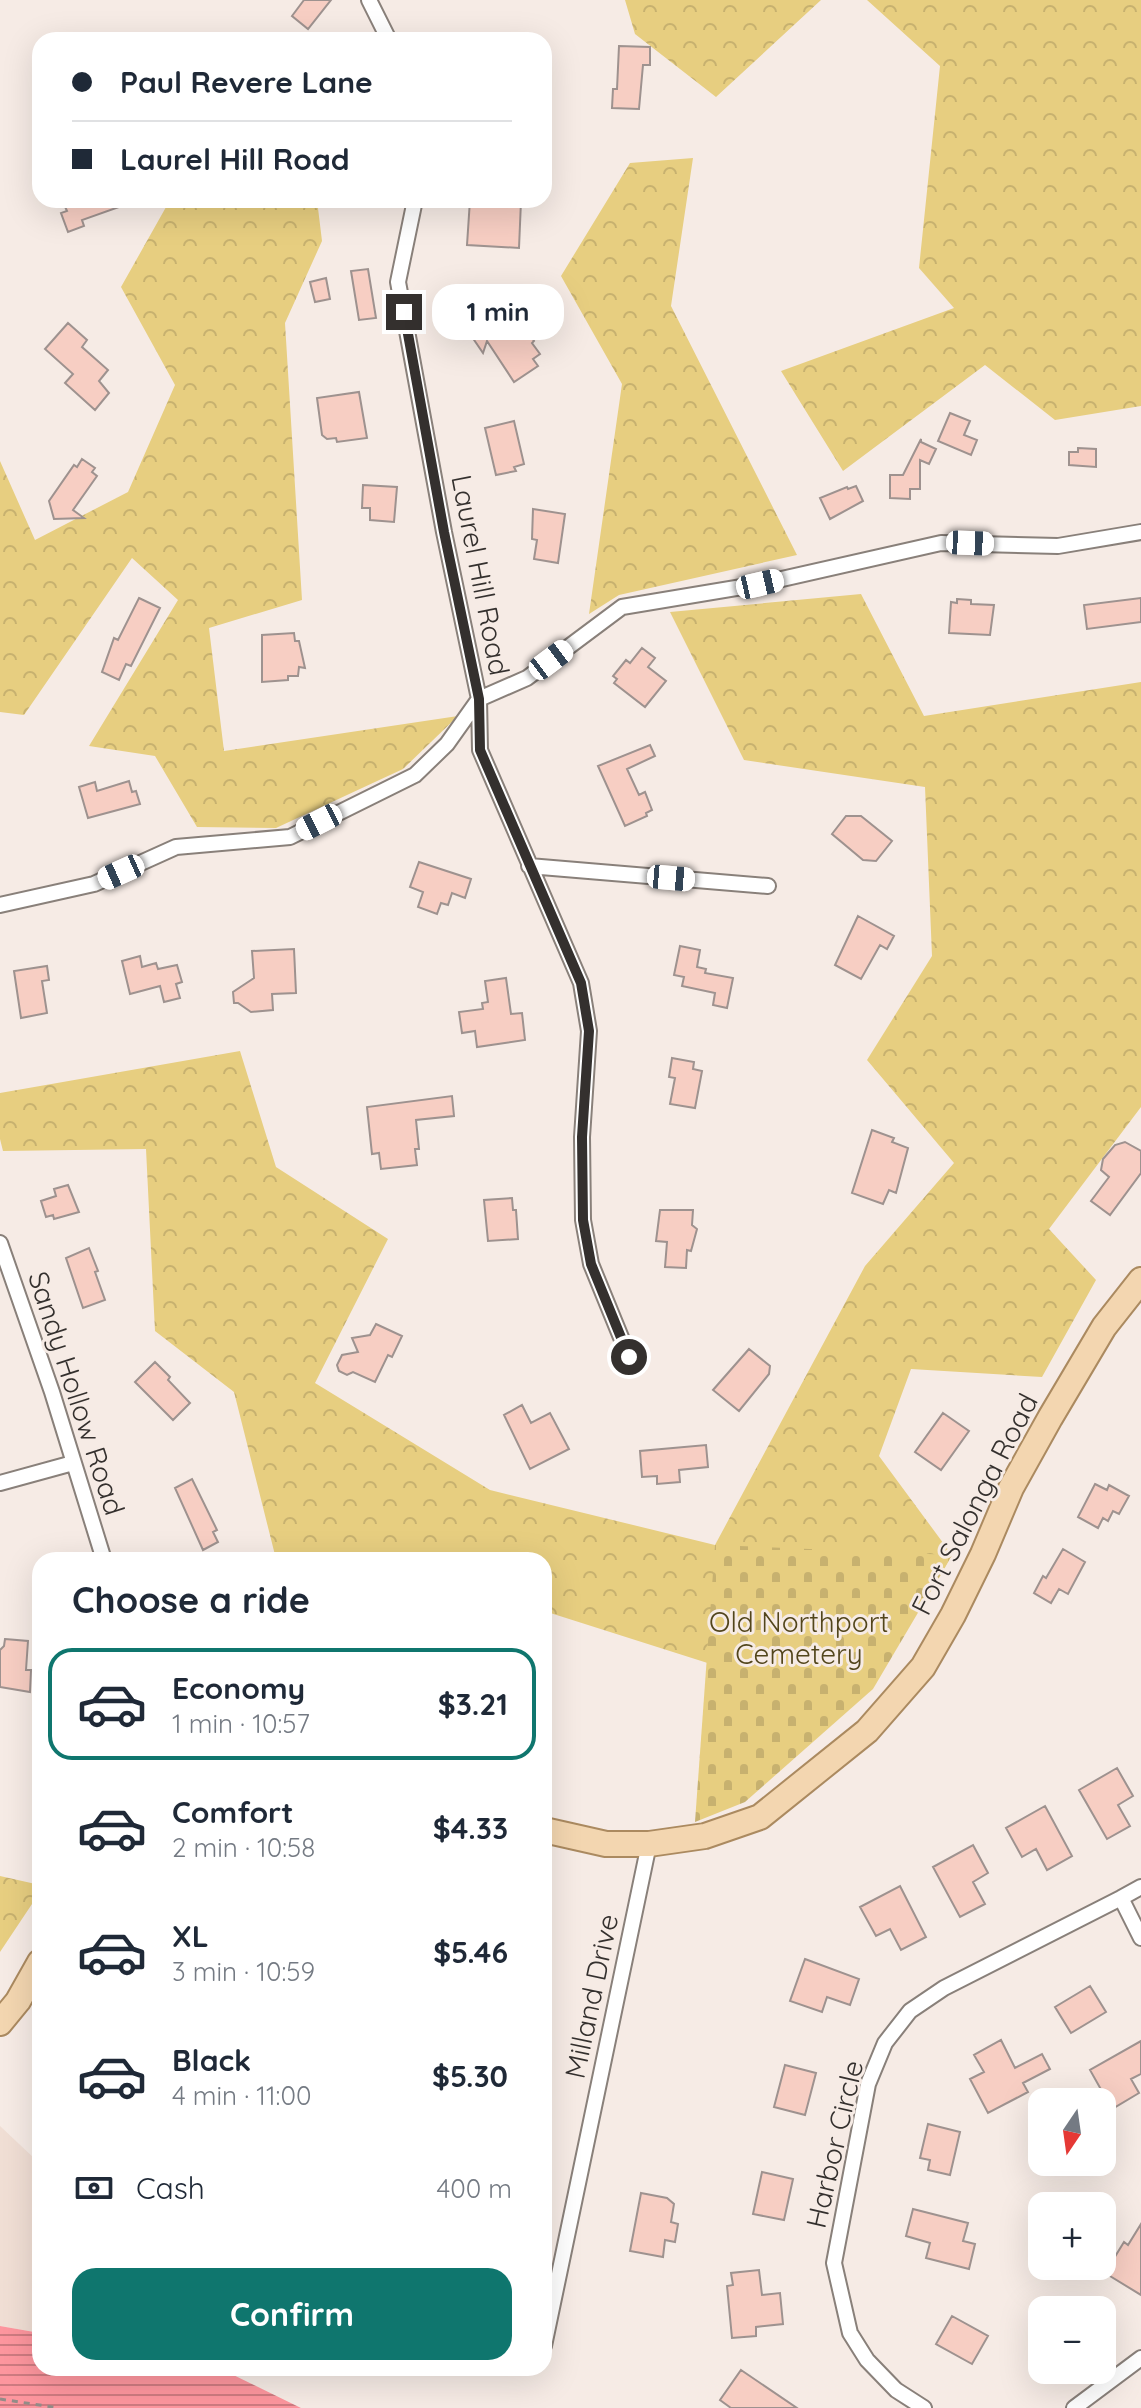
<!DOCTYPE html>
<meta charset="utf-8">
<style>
body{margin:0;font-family:Quicksand,sans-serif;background:#f2f2f3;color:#1f2937;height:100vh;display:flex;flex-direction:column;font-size:30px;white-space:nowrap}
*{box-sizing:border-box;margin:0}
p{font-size:26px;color:#747a83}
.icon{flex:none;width:44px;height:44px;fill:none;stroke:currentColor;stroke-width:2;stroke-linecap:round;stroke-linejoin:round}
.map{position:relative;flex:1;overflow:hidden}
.side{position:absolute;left:32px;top:1552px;width:520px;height:824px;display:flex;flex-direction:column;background:#fff;border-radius:24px;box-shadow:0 8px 32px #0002}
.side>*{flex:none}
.hud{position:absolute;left:32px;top:32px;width:520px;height:176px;border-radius:24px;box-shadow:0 8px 32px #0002;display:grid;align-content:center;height:176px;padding:0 40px;background:#fff}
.needle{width:52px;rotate:193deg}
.controls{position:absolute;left:1028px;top:2088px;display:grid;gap:16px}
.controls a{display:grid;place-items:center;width:88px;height:88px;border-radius:16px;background:#fff;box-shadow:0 8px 32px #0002;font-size:40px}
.end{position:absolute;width:36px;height:36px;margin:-18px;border:10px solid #34302e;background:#fff;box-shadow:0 0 0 4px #fff}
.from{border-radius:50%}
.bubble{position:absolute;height:56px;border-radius:24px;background:#fff;box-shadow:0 8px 32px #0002;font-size:26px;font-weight:700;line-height:56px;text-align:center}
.car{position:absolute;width:24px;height:48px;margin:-24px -12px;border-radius:10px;box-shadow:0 0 6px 2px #0007;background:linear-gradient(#fff 24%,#345 0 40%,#fff 0 76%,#345 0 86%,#fff 0)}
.hud b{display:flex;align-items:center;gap:28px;height:76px;font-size:30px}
.hud b+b{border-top:2px solid #e0e1e3}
.hud i{width:20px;height:20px;background:#1f2937}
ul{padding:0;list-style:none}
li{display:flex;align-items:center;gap:24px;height:112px;margin:0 16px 12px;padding:0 24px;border:4px solid transparent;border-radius:24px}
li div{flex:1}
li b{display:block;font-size:30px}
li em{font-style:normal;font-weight:700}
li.selected{border-color:#0f766e}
li>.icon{width:72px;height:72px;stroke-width:1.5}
h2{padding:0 40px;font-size:36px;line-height:96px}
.pay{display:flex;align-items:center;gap:20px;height:88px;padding:0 40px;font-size:30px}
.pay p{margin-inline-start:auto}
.action{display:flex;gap:16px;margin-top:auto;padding:16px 40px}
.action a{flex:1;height:92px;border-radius:24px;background:#0f766e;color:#fff;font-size:32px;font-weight:700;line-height:92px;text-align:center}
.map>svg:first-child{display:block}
.built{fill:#f0ded4}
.forest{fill:url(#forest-crowns)}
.cemetery{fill:url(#cemetery-stones)}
.water{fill:url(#water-rules)}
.building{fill:#f7cec3;stroke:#9e928f;stroke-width:2}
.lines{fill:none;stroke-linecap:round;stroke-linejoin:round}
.street-casing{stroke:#89807a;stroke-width:18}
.primary-casing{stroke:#ab8a60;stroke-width:28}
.path{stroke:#938c88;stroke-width:3;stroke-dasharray:6 6;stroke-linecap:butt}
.street{stroke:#fff;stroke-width:14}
.primary{stroke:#f3d6b0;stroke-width:24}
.route{stroke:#34302e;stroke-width:10}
.labels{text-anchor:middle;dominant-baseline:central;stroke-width:6;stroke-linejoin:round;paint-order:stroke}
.street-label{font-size:28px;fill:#34302e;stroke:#f6ebe5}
.park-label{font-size:28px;fill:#52451b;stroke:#f6ebe5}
</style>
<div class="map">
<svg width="1141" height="2408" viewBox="0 0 1141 2408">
<defs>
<pattern id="forest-crowns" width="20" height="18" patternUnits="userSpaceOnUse" patternTransform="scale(2)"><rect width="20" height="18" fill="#e7ce80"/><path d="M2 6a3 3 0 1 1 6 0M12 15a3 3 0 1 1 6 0" fill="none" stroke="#c7b16f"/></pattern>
<pattern id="cemetery-stones" width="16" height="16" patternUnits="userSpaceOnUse" patternTransform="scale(2)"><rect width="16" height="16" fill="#e7ce80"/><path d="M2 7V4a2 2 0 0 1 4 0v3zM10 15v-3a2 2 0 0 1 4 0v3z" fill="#c7b16f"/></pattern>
<pattern id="water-rules" width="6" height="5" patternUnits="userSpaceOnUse" patternTransform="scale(2)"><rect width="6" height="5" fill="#fd969e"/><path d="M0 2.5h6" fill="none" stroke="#ce7b81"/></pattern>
</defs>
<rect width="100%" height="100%" fill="#f6ebe5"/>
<path class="built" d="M 0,2126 L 36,2160 L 40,2157 L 40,2333 L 0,2326 Z"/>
<path class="forest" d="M 625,0 L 821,0 L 716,97 L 635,34 Z
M 867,0 L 1141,0 L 1141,406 L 1055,420 L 985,365 L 843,471 L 781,371 L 954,308 L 919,268 L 940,66 Z
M 693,158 L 671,306 L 797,555 L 619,595 L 589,614 L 622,384 L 561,276 L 630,163 Z
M 170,200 L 317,200 L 322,241 L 285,323 L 302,600 L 209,628 L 224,751 L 458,716 L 403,769 L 276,828 L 197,827 L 155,756 L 89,746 L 178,600 L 132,558 L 24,715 L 0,712 L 0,461 L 35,540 L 128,492 L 175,385 L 121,287 Z
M 861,594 L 924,716 L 1141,682 L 1141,1107 L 1049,1229 L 1096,1280 L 1042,1377 L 911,1369 L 879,1456 L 952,1555 L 934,1587 L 717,1666 L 544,1611 L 544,1560 L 276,1559 L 234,1392 L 155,1331 L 146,1149 L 3,1151 L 0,1139 L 0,1093 L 240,1051 L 276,1167 L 388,1239 L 315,1383 L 490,1490 L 715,1545 L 865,1266 L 954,1163 L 867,1060 L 932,956 L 925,787 L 744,760 L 670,612 Z
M 0,1876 L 40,1885 L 40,1892 L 0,1952 Z"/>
<path class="cemetery" d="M 715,1545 L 952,1555 L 873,1689 L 745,1802 L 695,1822 Z"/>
<path class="water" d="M 0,2326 L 40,2333 L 40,2368 L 219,2368 L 301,2408 L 0,2408 Z"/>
<path class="building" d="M 304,0 L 331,0 L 308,29 L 292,16 Z
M 619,46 L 650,47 L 650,65 L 643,65 L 639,109 L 612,108 L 613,89 L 617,89 Z
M 62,200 L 133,200 L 133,202 L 82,220 L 84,226 L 68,232 L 61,213 L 67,211 Z
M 470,200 L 521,201 L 519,248 L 467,245 Z
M 368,269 L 376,318 L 359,320 L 351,271 Z
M 326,278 L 330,299 L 315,302 L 310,282 Z
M 511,308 L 534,341 L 532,343 L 540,354 L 533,359 L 538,366 L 514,382 L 487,341 L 483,353 L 468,331 L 482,321 L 485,326 Z
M 68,323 L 87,340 L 82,347 L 108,370 L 99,381 L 109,393 L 95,410 L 65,383 L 73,374 L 45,349 Z
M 359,392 L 367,438 L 337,442 L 336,438 L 327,439 L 322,435 L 317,398 Z
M 950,413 L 970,421 L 964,435 L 977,440 L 971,455 L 938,441 Z
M 514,421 L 524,464 L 514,467 L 516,471 L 496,475 L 485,428 Z
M 921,439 L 921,442 L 936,449 L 929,464 L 920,460 L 920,489 L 910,489 L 910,499 L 890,498 L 890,475 L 903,475 Z
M 1078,448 L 1096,449 L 1096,467 L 1069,465 L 1069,452 L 1078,452 Z
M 82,459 L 95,468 L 92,472 L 97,476 L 73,510 L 84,518 L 54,519 L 49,501 L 74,465 L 77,467 Z
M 363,485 L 397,487 L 394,522 L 370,520 L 370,508 L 362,508 Z
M 856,486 L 863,501 L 830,519 L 820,498 L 847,487 L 848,489 Z
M 533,509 L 565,514 L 558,563 L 534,559 L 537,540 L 532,539 Z
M 139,598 L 160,608 L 131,666 L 126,664 L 119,680 L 102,672 L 114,638 L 118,640 Z
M 1141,598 L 1141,622 L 1087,629 L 1084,605 Z
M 957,599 L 971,600 L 971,604 L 994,605 L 990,635 L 949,633 L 951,602 L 957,603 Z
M 294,633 L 295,641 L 299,641 L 305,668 L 299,667 L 298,676 L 288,676 L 288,680 L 262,682 L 262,635 Z
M 642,648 L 655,658 L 648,667 L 666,681 L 645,707 L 614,683 L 617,679 L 613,676 L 626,660 L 630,663 Z
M 650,745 L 655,756 L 627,769 L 639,795 L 645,792 L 652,810 L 646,813 L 647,816 L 625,826 L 598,766 Z
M 129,781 L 132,792 L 136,791 L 140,804 L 88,818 L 79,787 L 95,782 L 97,791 Z
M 846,816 L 861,816 L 892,841 L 876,861 L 863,860 L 832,834 Z
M 419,862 L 471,879 L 465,898 L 452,893 L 448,905 L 441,903 L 437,914 L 418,907 L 423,892 L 410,887 Z
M 858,916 L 894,936 L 887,949 L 880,945 L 861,979 L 835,965 Z
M 680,946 L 700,950 L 697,967 L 706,969 L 705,973 L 733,978 L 727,1008 L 713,1005 L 715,993 L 682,986 L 684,977 L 674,975 Z
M 294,949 L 296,993 L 272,994 L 273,1010 L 251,1012 L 238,1003 L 234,1003 L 233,992 L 254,978 L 252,951 Z
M 140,956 L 142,967 L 156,963 L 158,969 L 177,965 L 182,982 L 176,984 L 180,998 L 164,1002 L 160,986 L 130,994 L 122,961 Z
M 47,966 L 49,980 L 42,981 L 47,1013 L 21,1018 L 14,971 Z
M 506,978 L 511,1014 L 522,1013 L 525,1040 L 477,1047 L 475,1031 L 462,1033 L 459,1012 L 483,1009 L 482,1003 L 488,1002 L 485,981 Z
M 672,1058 L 694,1062 L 693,1069 L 702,1071 L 695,1108 L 670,1104 L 675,1078 L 669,1077 Z
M 452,1096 L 454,1116 L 416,1120 L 419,1149 L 415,1149 L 417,1165 L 381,1169 L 379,1153 L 372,1154 L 367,1107 Z
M 872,1130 L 894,1138 L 892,1142 L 908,1148 L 896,1193 L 889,1190 L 883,1204 L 852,1193 Z
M 1125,1142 L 1141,1151 L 1141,1173 L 1110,1215 L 1091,1201 L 1109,1177 L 1101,1170 L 1103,1159 L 1115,1145 Z
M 68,1185 L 79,1212 L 54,1219 L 53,1215 L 46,1217 L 41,1201 L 56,1196 L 54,1189 Z
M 512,1198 L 513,1210 L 516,1210 L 518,1239 L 488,1241 L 484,1200 Z
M 660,1210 L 693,1210 L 692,1225 L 697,1229 L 691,1251 L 687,1250 L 686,1268 L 665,1267 L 667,1242 L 656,1241 Z
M 89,1248 L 98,1271 L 95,1272 L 105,1300 L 83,1308 L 66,1258 Z
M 376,1324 L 402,1336 L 392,1357 L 388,1355 L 375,1382 L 353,1372 L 347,1375 L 339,1371 L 337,1365 L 342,1355 L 358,1352 L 352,1338 L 370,1335 Z
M 749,1349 L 770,1366 L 769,1374 L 739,1411 L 713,1390 Z
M 155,1362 L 170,1377 L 168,1380 L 190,1403 L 173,1420 L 135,1382 Z
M 522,1405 L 531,1423 L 550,1413 L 569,1449 L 530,1469 L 504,1415 Z
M 943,1413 L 969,1431 L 941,1470 L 915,1452 Z
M 706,1445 L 708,1467 L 679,1470 L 680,1482 L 657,1484 L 657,1476 L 642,1477 L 640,1451 Z
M 192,1479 L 217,1530 L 213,1532 L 218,1542 L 203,1550 L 175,1488 Z
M 1095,1484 L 1107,1490 L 1109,1485 L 1129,1496 L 1119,1514 L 1113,1511 L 1108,1521 L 1103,1518 L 1098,1528 L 1078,1517 Z
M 1063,1549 L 1085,1562 L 1068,1594 L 1059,1589 L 1051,1603 L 1034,1593 L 1043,1576 L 1046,1578 Z
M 5,1639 L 28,1641 L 26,1670 L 31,1670 L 30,1692 L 0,1687 L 0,1650 L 4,1646 Z
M 1117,1768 L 1133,1796 L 1118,1805 L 1130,1826 L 1107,1839 L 1079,1790 Z
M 1045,1806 L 1072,1856 L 1047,1870 L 1036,1849 L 1022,1857 L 1006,1828 Z
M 973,1845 L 988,1873 L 973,1882 L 985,1904 L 960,1917 L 933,1867 Z
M 900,1886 L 926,1937 L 901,1950 L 890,1929 L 876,1936 L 860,1907 Z
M 805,1959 L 859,1979 L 850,2005 L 827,1997 L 822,2012 L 790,2001 Z
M 1090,1986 L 1106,2012 L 1071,2033 L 1055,2007 Z
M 1001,2040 L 1015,2068 L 1042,2054 L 1050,2069 L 1023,2083 L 1028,2092 L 988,2113 L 970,2079 L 984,2072 L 974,2055 Z
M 1141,2041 L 1141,2074 L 1131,2079 L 1139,2093 L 1112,2109 L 1090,2070 Z
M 785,2065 L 816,2073 L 805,2115 L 774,2107 Z
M 928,2124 L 960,2132 L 950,2175 L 928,2170 L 930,2160 L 920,2158 Z
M 762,2172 L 793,2179 L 784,2220 L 753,2214 Z
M 641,2193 L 667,2198 L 674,2204 L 671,2222 L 678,2224 L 675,2242 L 665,2240 L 663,2257 L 630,2251 Z
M 913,2209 L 968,2223 L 963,2241 L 975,2244 L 969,2269 L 926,2258 L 930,2243 L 906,2236 Z
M 1141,2224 L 1141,2295 L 1105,2273 L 1124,2242 L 1128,2245 Z
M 759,2270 L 762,2295 L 780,2293 L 783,2324 L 756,2327 L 756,2336 L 732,2338 L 727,2286 L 733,2285 L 731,2273 Z
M 952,2316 L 988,2336 L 972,2364 L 936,2344 Z
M 741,2370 L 797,2408 L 731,2408 L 720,2400 Z"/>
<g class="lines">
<g class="street-casing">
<path id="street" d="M 369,0 L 389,40
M 415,200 L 398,282 L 444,532 L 479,699 L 480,750 L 581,983 L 589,1031 L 582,1137 L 583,1220 L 591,1264 L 629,1357
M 529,866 L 768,886
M 0,905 L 94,884 L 176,847 L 290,837 L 415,775 L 447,744 L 479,699 L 527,678 L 622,607 L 760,584 L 941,543 L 1058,546 L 1141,532
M 0,1243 L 52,1392 L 104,1560
M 0,1483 L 73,1463
M 1121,1898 L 1141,1887
M 544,2346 L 649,1844
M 924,2408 L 896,2390 L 867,2360 L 850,2333 L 834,2263 L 868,2084 L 885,2043 L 910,2011 L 944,1988 L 1121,1898 L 1141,1938
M 1074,2408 L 1141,2358"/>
</g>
<g class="primary-casing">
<path id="primary" d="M 544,1830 L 606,1844 L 649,1844 L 705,1836 L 760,1817 L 867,1731 L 923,1667 L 953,1615 L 983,1554 L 1011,1488 L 1050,1418 L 1104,1327 L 1141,1280
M 0,2023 L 18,2001 L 40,1962"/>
</g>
<path class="path" d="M 0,2399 L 59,2408"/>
<use href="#street" class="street"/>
<use href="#primary" class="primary"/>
</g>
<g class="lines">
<path class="route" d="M 404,312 L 444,532 L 479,699 L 480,750 L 581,983 L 589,1031 L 582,1137 L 583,1220 L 591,1264 L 629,1357"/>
</g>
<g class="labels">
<g class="street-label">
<text transform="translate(481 575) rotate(79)">Laurel Hill Road</text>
<text transform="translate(77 1393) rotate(72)">Sandy Hollow Road</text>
<text transform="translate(974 1504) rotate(-63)">Fort Salonga Road</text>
<text transform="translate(591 1996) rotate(-78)">Milland Drive</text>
<text transform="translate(834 2144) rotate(-77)">Harbor Circle</text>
</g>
<g class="park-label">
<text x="799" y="1621">Old Northport<tspan x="799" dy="32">Cemetery</tspan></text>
</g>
</g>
</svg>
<div class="controls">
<a><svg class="needle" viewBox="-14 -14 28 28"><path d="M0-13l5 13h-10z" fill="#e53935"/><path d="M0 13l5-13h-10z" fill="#747a83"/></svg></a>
<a>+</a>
<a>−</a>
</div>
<i class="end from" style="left:629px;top:1357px"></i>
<i class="end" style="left:404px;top:312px"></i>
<div class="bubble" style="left:432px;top:284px;width:132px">1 min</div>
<i class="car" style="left:970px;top:543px;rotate:92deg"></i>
<i class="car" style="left:760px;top:584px;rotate:77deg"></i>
<i class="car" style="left:551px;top:660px;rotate:53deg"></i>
<i class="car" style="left:319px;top:822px;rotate:243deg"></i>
<i class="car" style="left:121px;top:872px;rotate:246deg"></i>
<i class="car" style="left:671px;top:878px;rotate:95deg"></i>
<div class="hud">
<b><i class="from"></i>Paul Revere Lane</b>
<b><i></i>Laurel Hill Road</b>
</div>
<section class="side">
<h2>Choose a ride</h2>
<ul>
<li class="selected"><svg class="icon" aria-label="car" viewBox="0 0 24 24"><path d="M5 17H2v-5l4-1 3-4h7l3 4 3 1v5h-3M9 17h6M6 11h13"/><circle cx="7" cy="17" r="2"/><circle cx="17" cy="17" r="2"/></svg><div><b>Economy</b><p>1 min · 10:57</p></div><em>$3.21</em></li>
<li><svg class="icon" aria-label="car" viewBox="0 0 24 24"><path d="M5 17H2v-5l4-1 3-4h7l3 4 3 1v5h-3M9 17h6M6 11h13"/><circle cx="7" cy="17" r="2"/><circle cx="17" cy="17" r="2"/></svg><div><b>Comfort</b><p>2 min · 10:58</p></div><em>$4.33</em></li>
<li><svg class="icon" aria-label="car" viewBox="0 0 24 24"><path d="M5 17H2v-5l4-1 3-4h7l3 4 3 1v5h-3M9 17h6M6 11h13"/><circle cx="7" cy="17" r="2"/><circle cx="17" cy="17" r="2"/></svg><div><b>XL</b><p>3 min · 10:59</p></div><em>$5.46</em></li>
<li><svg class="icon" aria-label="car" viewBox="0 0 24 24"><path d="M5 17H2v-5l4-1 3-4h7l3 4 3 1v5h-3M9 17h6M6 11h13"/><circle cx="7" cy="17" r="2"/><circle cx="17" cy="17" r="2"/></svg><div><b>Black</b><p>4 min · 11:00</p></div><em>$5.30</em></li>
</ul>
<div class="pay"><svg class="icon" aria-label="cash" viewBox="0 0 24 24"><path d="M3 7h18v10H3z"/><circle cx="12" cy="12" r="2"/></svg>Cash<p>400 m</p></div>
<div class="action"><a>Confirm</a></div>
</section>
</div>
